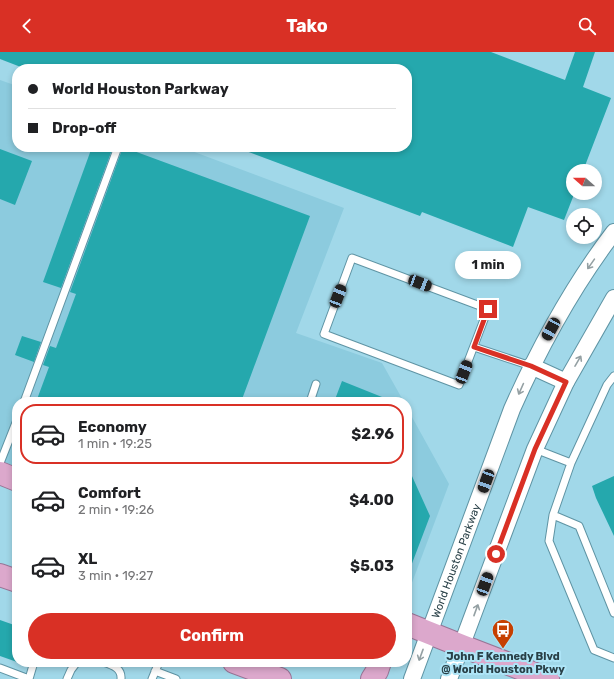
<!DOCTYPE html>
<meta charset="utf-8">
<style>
body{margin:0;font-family:Rubik,sans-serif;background:#f6f6f6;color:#202124;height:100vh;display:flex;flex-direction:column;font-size:15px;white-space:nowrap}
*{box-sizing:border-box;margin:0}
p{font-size:13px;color:#757577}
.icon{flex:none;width:22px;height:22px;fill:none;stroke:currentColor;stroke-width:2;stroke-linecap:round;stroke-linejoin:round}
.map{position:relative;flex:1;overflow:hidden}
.panel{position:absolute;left:12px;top:345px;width:400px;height:270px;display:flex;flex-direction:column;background:#fff;border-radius:16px;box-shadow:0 2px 6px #0003}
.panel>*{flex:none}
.top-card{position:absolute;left:12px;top:12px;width:400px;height:88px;border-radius:16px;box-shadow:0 2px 6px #0003;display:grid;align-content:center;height:88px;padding:0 16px;background:#fff}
.needle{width:26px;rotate:291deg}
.controls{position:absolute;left:566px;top:112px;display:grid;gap:8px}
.controls a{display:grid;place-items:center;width:36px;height:36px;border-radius:50%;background:#fff;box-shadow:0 2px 6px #0003;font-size:20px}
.end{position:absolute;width:18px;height:18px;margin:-9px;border:5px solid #d93025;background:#fff;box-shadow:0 0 0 2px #fff}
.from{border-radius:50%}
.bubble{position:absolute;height:28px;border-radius:14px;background:#fff;box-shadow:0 2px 6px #0003;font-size:13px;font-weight:700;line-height:28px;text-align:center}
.car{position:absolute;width:12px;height:24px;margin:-12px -6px;border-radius:5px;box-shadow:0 0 3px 1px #0007;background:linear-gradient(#222 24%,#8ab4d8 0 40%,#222 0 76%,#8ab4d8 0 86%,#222 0)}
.top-card b{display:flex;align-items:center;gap:14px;height:38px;font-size:15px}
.top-card b+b{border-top:1px solid #e0e0e0}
.top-card i{width:10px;height:10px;background:#202124}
ul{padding:7px 0 0;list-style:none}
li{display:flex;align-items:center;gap:12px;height:60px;margin:0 8px 6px;padding:0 8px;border:2px solid transparent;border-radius:16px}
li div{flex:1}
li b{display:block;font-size:15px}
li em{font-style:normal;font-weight:700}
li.selected{border-color:#d93025}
li>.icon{width:36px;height:36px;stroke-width:1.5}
.primary-button{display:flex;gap:8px;margin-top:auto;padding:8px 16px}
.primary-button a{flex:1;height:46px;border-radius:24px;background:#d93025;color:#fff;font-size:16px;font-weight:700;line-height:46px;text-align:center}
header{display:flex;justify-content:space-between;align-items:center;height:52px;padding:0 16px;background:#d93025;color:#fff;font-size:18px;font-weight:700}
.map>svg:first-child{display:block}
.built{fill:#8ccbde}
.building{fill:#25a8ad}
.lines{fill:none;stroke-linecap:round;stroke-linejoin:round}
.service-casing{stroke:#5f94a4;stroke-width:9}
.tertiary-casing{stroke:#5f94a4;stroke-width:18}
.trunk-casing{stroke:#987596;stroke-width:24}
.service{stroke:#fff;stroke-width:7}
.tertiary{stroke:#fff;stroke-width:16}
.trunk{stroke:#dca8cc;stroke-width:22}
.oneway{stroke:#94a0a3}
.route{stroke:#d93025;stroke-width:5}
.labels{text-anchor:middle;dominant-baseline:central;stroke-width:4;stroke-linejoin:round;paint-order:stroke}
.street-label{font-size:11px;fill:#294047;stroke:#aee5f7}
.poi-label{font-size:11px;font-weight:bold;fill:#294047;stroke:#aee5f7}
</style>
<header><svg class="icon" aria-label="back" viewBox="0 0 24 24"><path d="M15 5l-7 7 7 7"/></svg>Tako<svg class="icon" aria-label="search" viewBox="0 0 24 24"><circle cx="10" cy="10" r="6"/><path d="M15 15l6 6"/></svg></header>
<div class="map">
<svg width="614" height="627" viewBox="0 0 614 627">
<rect width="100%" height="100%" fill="#a1d8e9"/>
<path class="built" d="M 0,28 L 17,34 L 17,95 L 181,95 L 344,156 L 296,281 L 382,311 L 404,350 L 17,350 L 17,415 L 0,409 Z
M 407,356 L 449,432 L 407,544 Z"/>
<path class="building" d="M 0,0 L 491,0 L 565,28 L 575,0 L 595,0 L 583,35 L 611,46 L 583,119 L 573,119 L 573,145 L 564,168 L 528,155 L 513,195 L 422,160 L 420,164 L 238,96 L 238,95 L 407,95 L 407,17 L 26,17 L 0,7 Z
M 92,95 L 113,95 L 61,236 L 43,230 Z
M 123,95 L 310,164 L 241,350 L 36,350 L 49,315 L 43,313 L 50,294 L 56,296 L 76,242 L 70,240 Z
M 0,97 L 32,109 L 15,153 L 0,147 Z
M 22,284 L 41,290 L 34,310 L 15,303 Z
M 342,329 L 392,349 L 392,350 L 334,350 Z
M 407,413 L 430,464 L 408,522 L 407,522 Z
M 614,424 L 614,484 L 596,446 L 592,434 Z
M 0,568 L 17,574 L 17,610 L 0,604 Z"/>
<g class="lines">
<g class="service-casing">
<path id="service" d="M 352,206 L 488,257 L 459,333 L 324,282 Z
M 474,295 L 531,314
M 614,324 L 607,333 L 571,411 L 553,463 L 549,489 L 594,598 L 614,606
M 24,350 L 118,95
M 310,350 L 316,332
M 535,397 L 571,411
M 0,411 L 17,368
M 553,463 L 579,474 L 614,561
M 103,610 C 112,613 122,616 121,627
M 0,616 L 29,627
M 155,619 L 176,627
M 29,627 L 34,610
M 67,627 L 71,618 L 77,610
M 152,627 L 159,610"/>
</g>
<g class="tertiary-casing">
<g id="tertiary">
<path d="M 531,314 L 566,330"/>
<path id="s1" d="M 412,627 L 512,357 C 540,294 572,235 614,180"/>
<path d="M 449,627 L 535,397 L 566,330 L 614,246"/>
</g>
</g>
<g class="trunk-casing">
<path id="trunk" d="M 0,421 L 17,428
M 0,523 L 17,529
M 407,572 L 462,594 L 548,627
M 234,610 L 280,627
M 372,627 L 377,619 L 380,610"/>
</g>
<use href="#service" class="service"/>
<use href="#tertiary" class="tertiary"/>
<use href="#trunk" class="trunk"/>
</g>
<defs><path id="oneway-shaft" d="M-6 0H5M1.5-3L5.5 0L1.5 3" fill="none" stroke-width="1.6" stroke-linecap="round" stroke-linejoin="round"/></defs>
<g class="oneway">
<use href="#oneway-shaft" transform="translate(591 212) rotate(125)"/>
<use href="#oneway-shaft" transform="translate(578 309) rotate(-60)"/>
<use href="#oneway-shaft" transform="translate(521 337) rotate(114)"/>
<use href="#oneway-shaft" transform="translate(476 558) rotate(-70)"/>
<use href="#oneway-shaft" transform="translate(421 603) rotate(110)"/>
</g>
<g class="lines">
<path class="route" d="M 488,257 L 474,295 L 531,314 L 566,330 L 535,397 L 496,502"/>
</g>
<defs>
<g id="bus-pin" transform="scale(1.15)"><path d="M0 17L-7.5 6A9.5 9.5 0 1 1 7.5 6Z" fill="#c64001" stroke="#aee5f7"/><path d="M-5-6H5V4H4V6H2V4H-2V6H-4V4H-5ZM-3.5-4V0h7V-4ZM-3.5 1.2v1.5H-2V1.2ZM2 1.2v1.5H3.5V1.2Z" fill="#fff"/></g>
</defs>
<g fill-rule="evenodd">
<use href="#bus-pin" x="503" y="578"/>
</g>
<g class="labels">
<g class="street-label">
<text stroke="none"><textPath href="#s1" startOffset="126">World Houston Parkway</textPath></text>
</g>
<g class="poi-label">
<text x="503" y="604">John F Kennedy Blvd<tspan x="503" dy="13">@ World Houston Pkwy</tspan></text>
</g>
</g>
</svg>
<div class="controls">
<a><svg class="needle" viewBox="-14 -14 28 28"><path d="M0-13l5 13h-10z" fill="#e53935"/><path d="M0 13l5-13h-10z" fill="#757577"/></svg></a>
<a><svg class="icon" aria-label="locate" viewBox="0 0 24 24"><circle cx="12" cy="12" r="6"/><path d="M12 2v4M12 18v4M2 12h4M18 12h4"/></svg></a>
</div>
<i class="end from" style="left:496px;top:502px"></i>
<i class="end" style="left:488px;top:257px"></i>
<div class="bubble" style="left:455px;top:199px;width:66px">1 min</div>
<i class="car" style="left:420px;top:231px;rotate:111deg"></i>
<i class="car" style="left:338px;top:244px;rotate:21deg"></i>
<i class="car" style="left:551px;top:277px;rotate:209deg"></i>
<i class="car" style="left:464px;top:320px;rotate:21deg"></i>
<i class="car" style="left:486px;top:429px;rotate:200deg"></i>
<i class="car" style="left:485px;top:532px;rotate:20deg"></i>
<div class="top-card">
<b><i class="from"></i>World Houston Parkway</b>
<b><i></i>Drop-off</b>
</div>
<section class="panel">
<ul>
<li class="selected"><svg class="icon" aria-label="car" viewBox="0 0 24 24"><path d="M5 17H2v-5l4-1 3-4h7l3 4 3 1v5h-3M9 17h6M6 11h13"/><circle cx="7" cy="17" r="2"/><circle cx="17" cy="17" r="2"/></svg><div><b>Economy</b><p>1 min · 19:25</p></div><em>$2.96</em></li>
<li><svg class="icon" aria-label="car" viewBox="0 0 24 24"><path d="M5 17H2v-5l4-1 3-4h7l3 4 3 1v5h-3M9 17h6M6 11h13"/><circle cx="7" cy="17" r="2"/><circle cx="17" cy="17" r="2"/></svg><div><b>Comfort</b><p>2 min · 19:26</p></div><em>$4.00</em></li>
<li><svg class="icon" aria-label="car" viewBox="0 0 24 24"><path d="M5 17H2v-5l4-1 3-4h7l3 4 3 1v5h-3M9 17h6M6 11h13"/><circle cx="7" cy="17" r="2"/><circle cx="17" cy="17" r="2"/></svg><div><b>XL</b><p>3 min · 19:27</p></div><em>$5.03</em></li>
</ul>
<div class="primary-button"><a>Confirm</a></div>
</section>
</div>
